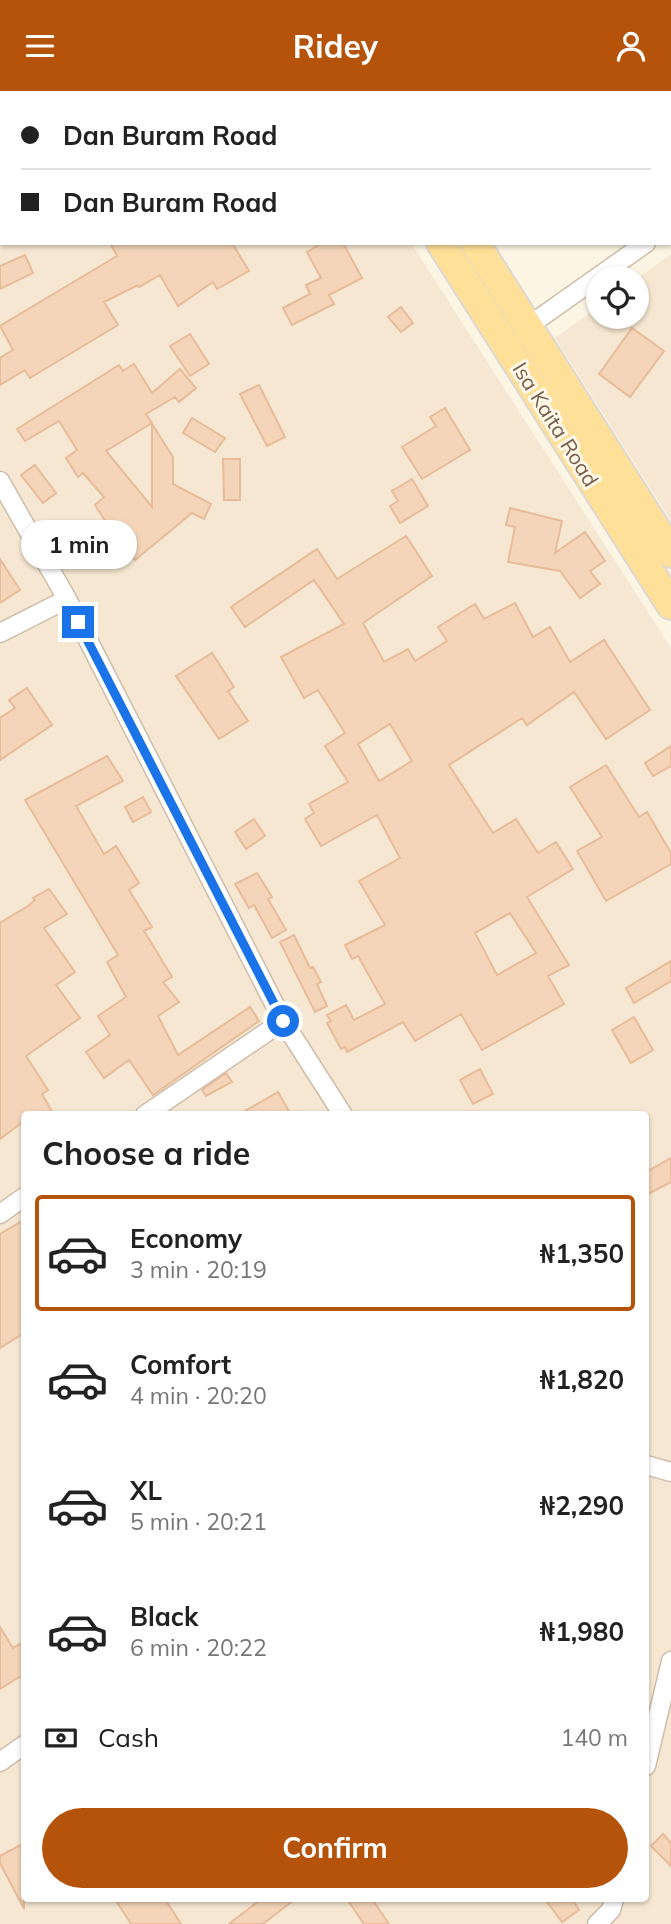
<!DOCTYPE html>
<meta charset="utf-8">
<style>
body{margin:0;font-family:Mulish,sans-serif;background:#f6f6f6;color:#222;height:100vh;display:flex;flex-direction:column;font-size:26px;white-space:nowrap}
*{box-sizing:border-box;margin:0}
p{font-size:23px;color:#767676}
.icon{flex:none;width:38px;height:38px;fill:none;stroke:currentColor;stroke-width:2;stroke-linecap:round;stroke-linejoin:round}
.map{position:relative;flex:1;overflow:hidden}
.drawer{position:absolute;left:21px;top:1020px;width:628px;height:791px;display:flex;flex-direction:column;background:#fff;border-radius:7px;box-shadow:0 2px 5px #0004}
.drawer>*{flex:none}
.banner{position:absolute;left:0px;top:0px;width:672px;height:154px;box-shadow:0 2px 5px #0004;display:grid;align-content:center;height:154px;padding:0 21px;background:#fff}
.tools{position:absolute;left:586px;top:175px;display:grid;gap:14px}
.tools a{display:grid;place-items:center;width:63px;height:63px;border-radius:50%;background:#fff;box-shadow:0 2px 5px #0004;font-size:35px}
.end{position:absolute;width:32px;height:32px;margin:-16px;border:9px solid #1a73e8;background:#fff;box-shadow:0 0 0 4px #fff}
.from{border-radius:50%}
.bubble{position:absolute;height:49px;border-radius:24px;background:#fff;box-shadow:0 2px 5px #0004;font-size:23px;font-weight:700;line-height:49px;text-align:center}
.banner b{display:flex;align-items:center;gap:24px;height:66px;font-size:26px}
.banner b+b{border-top:2px solid #e0e0e0}
.banner i{width:18px;height:18px;background:#222}
ul{padding:0;list-style:none}
li{display:flex;align-items:center;gap:21px;height:116px;margin:0 14px 10px;padding:0 7px;border:4px solid transparent;border-radius:7px}
li div{flex:1}
li b{display:block;font-size:26px}
li em{font-style:normal;font-weight:700}
li.current{border-color:#b45309}
li>.icon{width:63px;height:63px;stroke-width:1.5}
h2{padding:0 21px;font-size:32px;line-height:84px}
.pay{display:flex;align-items:center;gap:18px;height:77px;padding:0 21px;font-size:26px}
.pay p{margin-inline-start:auto}
.button{display:flex;gap:14px;margin-top:auto;padding:14px 21px}
.button a{flex:1;height:80px;border-radius:42px;background:#b45309;color:#fff;font-size:28px;font-weight:700;line-height:80px;text-align:center}
header{display:flex;justify-content:space-between;align-items:center;height:91px;padding:0 21px;background:#b45309;color:#fff;font-size:32px;font-weight:700}
.map>svg:first-child{display:block}
.residential{fill:#f5e7d1;fill-rule:evenodd}
.building{fill:#f4d5b9;stroke:#e8bc99;stroke-width:2;fill-rule:evenodd}
.lines{fill:none;stroke-linecap:round;stroke-linejoin:round}
.street-casing{stroke:#cfbda9;stroke-width:21}
.primary-casing{stroke:#ded8d3;stroke-width:32}
.street{stroke:#fff;stroke-width:18}
.primary{stroke:#ffe099;stroke-width:28}
.route{stroke:#1a73e8;stroke-width:9}
.labels{text-anchor:middle;dominant-baseline:central;stroke-width:6;stroke-linejoin:round;paint-order:stroke}
.street-label{font-size:21px;fill:#775c48;stroke:#fff8eb}
</style>
<header><svg class="icon" aria-label="menu" viewBox="0 0 24 24"><path d="M4 6h16M4 12h16M4 18h16"/></svg>Ridey<svg class="icon" aria-label="person" viewBox="0 0 24 24"><circle cx="12" cy="8" r="4"/><path d="M4 21q1-7 8-7t8 7"/></svg></header>
<div class="map">
<svg width="671" height="1833" viewBox="0 0 671 1833">
<rect width="100%" height="100%" fill="#fdf5e3"/>
<path class="residential" d="M 0,0 L 314,0 L 315,2 L 2,2 L 2,152 L 411,152 L 671,557 L 671,1833 L 0,1833 ZM 24,1024 L 646,1024 L 646,1808 L 24,1808 Z
M 671,163 L 671,430 L 555,247 L 598,216 L 598,226 L 637,226 L 637,188 Z"/>
<path class="building" d="M 110,152 L 232,152 L 249,180 L 217,198 L 213,191 L 178,215 L 160,184 L 139,196 L 138,194 L 104,211 L 118,234 L 30,287 L 25,279 L 0,294 L 0,267 L 13,259 L 0,235 L 117,165 Z
M 322,152 L 343,152 L 362,187 L 329,204 L 334,213 L 292,234 L 283,217 L 310,203 L 306,194 L 321,187 L 307,161 Z
M 25,164 L 33,182 L 0,198 L 0,175 Z
M 401,216 L 413,232 L 401,241 L 388,226 Z
M 632,237 L 664,260 L 630,306 L 599,283 Z
M 190,243 L 209,273 L 190,285 L 170,255 Z
M 134,273 L 152,302 L 180,278 L 196,297 L 179,311 L 175,306 L 146,323 L 152,332 L 106,360 L 152,416 L 152,333 L 173,366 L 173,393 L 211,413 L 204,428 L 192,422 L 135,469 L 129,462 L 123,467 L 104,444 L 111,439 L 95,414 L 104,406 L 83,382 L 78,386 L 66,367 L 77,359 L 59,330 L 25,350 L 17,338 L 119,274 L 123,280 Z
M 259,294 L 285,346 L 267,355 L 240,303 Z
M 445,317 L 470,359 L 422,388 L 402,356 L 436,335 L 430,326 Z
M 192,327 L 225,347 L 215,361 L 183,342 Z
M 223,368 L 240,368 L 240,409 L 224,409 Z
M 35,374 L 56,402 L 43,412 L 21,384 Z
M 412,388 L 428,415 L 400,432 L 390,415 L 398,410 L 392,400 Z
M 510,417 L 562,430 L 555,462 L 585,441 L 605,470 L 590,480 L 600,493 L 580,507 L 560,480 L 508,471 L 515,436 L 506,434 Z
M 406,445 L 432,485 L 363,532 L 384,571 L 408,558 L 415,570 L 447,550 L 438,536 L 475,513 L 484,528 L 515,512 L 533,546 L 550,536 L 570,571 L 604,549 L 650,619 L 606,648 L 574,601 L 527,634 L 522,627 L 449,674 L 493,742 L 516,728 L 538,762 L 556,751 L 573,778 L 527,806 L 569,874 L 548,885 L 564,913 L 482,959 L 461,923 L 415,950 L 403,931 L 347,961 L 345,956 L 341,958 L 327,932 L 331,930 L 327,924 L 346,914 L 354,929 L 385,913 L 358,865 L 352,868 L 345,854 L 385,834 L 359,790 L 400,767 L 377,724 L 321,755 L 305,728 L 314,722 L 309,713 L 348,691 L 325,655 L 345,642 L 318,599 L 304,607 L 281,566 L 344,533 L 314,489 L 245,536 L 231,516 L 317,458 L 337,488 ZM 390,633 L 412,670 L 379,690 L 358,653 ZM 510,822 L 536,862 L 497,884 L 475,842 Z
M 0,468 L 20,499 L 0,512 Z
M 212,562 L 234,596 L 228,600 L 248,630 L 219,648 L 176,585 Z
M 27,597 L 52,634 L 0,669 L 0,627 L 15,617 L 9,609 Z
M 671,655 L 671,675 L 653,685 L 645,672 Z
M 107,665 L 123,690 L 76,715 L 104,763 L 116,755 L 139,792 L 129,799 L 152,836 L 144,840 L 172,886 L 163,891 L 179,911 L 158,925 L 178,964 L 250,916 L 259,930 L 153,1004 L 129,969 L 104,987 L 86,961 L 110,944 L 98,925 L 126,906 L 107,871 L 118,864 L 25,709 Z
M 606,674 L 639,726 L 647,721 L 671,762 L 671,773 L 606,810 L 577,760 L 602,746 L 570,696 Z
M 143,706 L 151,721 L 133,731 L 125,716 Z
M 254,728 L 265,745 L 246,758 L 235,741 Z
M 257,782 L 272,806 L 268,808 L 286,839 L 272,847 L 254,814 L 249,817 L 235,793 Z
M 49,798 L 67,823 L 44,837 L 75,881 L 56,894 L 80,927 L 26,965 L 48,999 L 42,1003 L 54,1024 L 24,1024 L 24,1030 L 0,1048 L 0,832 L 28,815 L 35,809 L 33,807 Z
M 294,844 L 310,877 L 313,876 L 321,891 L 317,893 L 327,915 L 315,921 L 280,851 Z
M 671,870 L 671,890 L 634,912 L 626,897 Z
M 634,926 L 653,959 L 631,972 L 612,939 Z
M 480,978 L 493,1003 L 473,1013 L 460,989 Z
M 226,982 L 232,991 L 206,1005 L 202,999 Z
M 278,1001 L 291,1024 L 238,1024 Z
M 671,1067 L 671,1091 L 646,1104 L 646,1081 Z
M 24,1129 L 24,1242 L 0,1257 L 0,1143 Z
M 0,1536 L 13,1557 L 24,1551 L 24,1583 L 0,1598 Z
M 663,1743 L 671,1752 L 671,1775 L 651,1755 Z
M 24,1752 L 24,1818 L 0,1772 L 0,1765 Z
M 115,1808 L 165,1808 L 181,1833 L 131,1833 Z
M 261,1808 L 295,1808 L 263,1833 L 229,1833 Z
M 347,1808 L 372,1808 L 389,1833 L 364,1833 Z
M 545,1808 L 572,1808 L 579,1819 L 562,1831 Z"/>
<g class="lines">
<g class="street-casing">
<path id="street" d="M 670,135 L 671,135
M 527,236 L 646,152
M 0,390 L 67,508 L 283,930 L 343,1024
M 0,542 L 67,508
M 145,1024 L 283,930
M 0,1123 L 24,1106
M 646,1374 L 671,1381
M 0,1671 L 24,1654
M 646,1675 L 671,1570
M 597,1833 L 611,1819 L 614,1808"/>
</g>
<g class="primary-casing">
<path id="primary" d="M 341,0 L 343,2
M 381,0 L 382,2
M 441,152 L 671,514
M 475,152 L 671,462"/>
</g>
<use href="#street" class="street"/>
<use href="#primary" class="primary"/>
</g>
<g class="lines">
<path class="route" d="M 78,531 L 283,930"/>
</g>
<g class="labels">
<g class="street-label">
<text transform="translate(556 333) rotate(58)">Isa Kaita Road</text>
</g>
</g>
</svg>
<div class="tools">
<a><svg class="icon" aria-label="locate" viewBox="0 0 24 24"><circle cx="12" cy="12" r="6"/><path d="M12 2v4M12 18v4M2 12h4M18 12h4"/></svg></a>
</div>
<i class="end from" style="left:283px;top:930px"></i>
<i class="end" style="left:78px;top:531px"></i>
<div class="bubble" style="left:21px;top:429px;width:116px">1 min</div>
<div class="banner">
<b><i class="from"></i>Dan Buram Road</b>
<b><i></i>Dan Buram Road</b>
</div>
<section class="drawer">
<h2>Choose a ride</h2>
<ul>
<li class="current"><svg class="icon" aria-label="car" viewBox="0 0 24 24"><path d="M5 17H2v-5l4-1 3-4h7l3 4 3 1v5h-3M9 17h6M6 11h13"/><circle cx="7" cy="17" r="2"/><circle cx="17" cy="17" r="2"/></svg><div><b>Economy</b><p>3 min · 20:19</p></div><em>₦1,350</em></li>
<li><svg class="icon" aria-label="car" viewBox="0 0 24 24"><path d="M5 17H2v-5l4-1 3-4h7l3 4 3 1v5h-3M9 17h6M6 11h13"/><circle cx="7" cy="17" r="2"/><circle cx="17" cy="17" r="2"/></svg><div><b>Comfort</b><p>4 min · 20:20</p></div><em>₦1,820</em></li>
<li><svg class="icon" aria-label="car" viewBox="0 0 24 24"><path d="M5 17H2v-5l4-1 3-4h7l3 4 3 1v5h-3M9 17h6M6 11h13"/><circle cx="7" cy="17" r="2"/><circle cx="17" cy="17" r="2"/></svg><div><b>XL</b><p>5 min · 20:21</p></div><em>₦2,290</em></li>
<li><svg class="icon" aria-label="car" viewBox="0 0 24 24"><path d="M5 17H2v-5l4-1 3-4h7l3 4 3 1v5h-3M9 17h6M6 11h13"/><circle cx="7" cy="17" r="2"/><circle cx="17" cy="17" r="2"/></svg><div><b>Black</b><p>6 min · 20:22</p></div><em>₦1,980</em></li>
</ul>
<div class="pay"><svg class="icon" aria-label="cash" viewBox="0 0 24 24"><path d="M3 7h18v10H3z"/><circle cx="12" cy="12" r="2"/></svg>Cash<p>140 m</p></div>
<div class="button"><a>Confirm</a></div>
</section>
</div>
